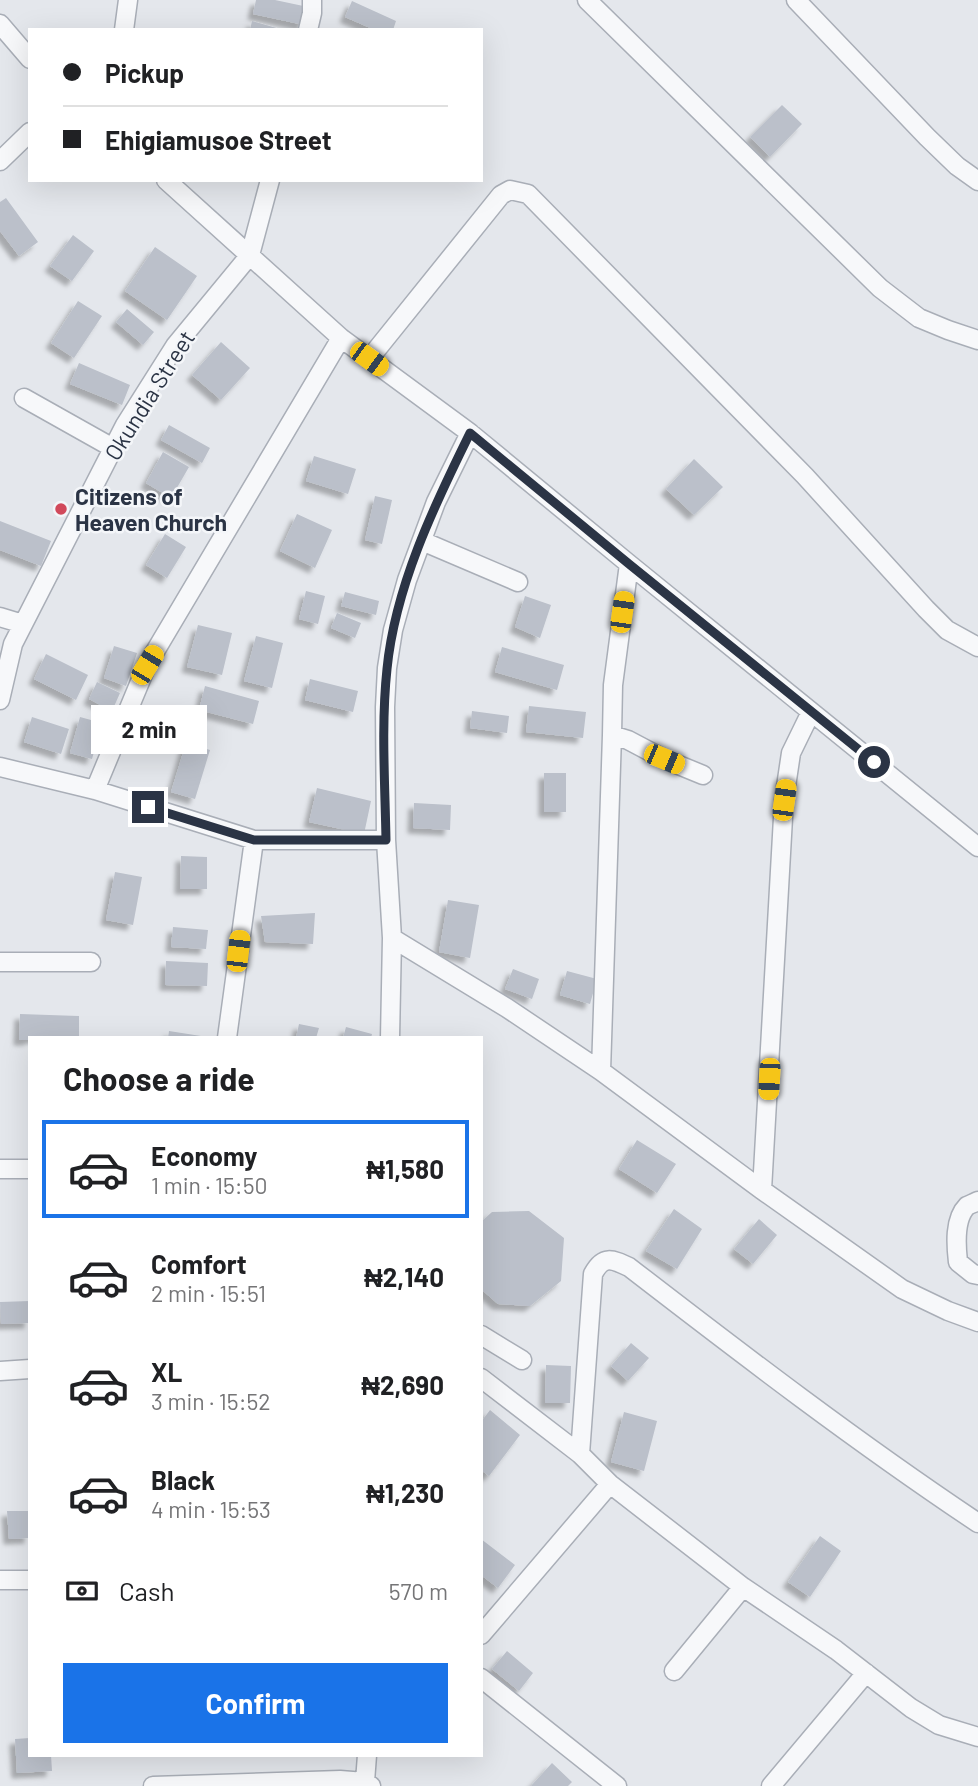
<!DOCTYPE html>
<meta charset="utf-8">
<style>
body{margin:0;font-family:Barlow,sans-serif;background:#f2f2f2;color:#202124;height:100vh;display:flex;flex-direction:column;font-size:26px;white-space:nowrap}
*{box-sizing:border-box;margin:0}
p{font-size:23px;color:#757577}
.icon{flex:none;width:38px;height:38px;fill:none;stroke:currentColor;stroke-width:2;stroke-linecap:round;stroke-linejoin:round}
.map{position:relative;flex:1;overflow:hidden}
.details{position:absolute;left:28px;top:1036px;width:455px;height:721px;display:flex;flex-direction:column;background:#fff;border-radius:0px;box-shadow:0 7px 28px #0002}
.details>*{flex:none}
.banner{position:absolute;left:28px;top:28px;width:455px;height:154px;border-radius:0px;box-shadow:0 7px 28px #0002;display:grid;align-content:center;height:154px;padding:0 35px;background:#fff}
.end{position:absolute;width:32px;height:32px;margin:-16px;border:9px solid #2b3445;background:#fff;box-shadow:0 0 0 4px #fff}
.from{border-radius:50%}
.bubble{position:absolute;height:49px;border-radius:0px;background:#fff;box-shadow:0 7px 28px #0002;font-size:23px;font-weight:700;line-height:49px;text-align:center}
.car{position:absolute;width:21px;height:42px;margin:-21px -10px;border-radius:9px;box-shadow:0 0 5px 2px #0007;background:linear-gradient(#f5c518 24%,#345 0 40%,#f5c518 0 76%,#345 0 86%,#f5c518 0)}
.banner b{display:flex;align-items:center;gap:24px;height:66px;font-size:26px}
.banner b+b{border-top:2px solid #e0e0e0}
.banner i{width:18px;height:18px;background:#202124}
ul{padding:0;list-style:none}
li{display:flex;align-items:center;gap:21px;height:98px;margin:0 14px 10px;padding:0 21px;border:4px solid transparent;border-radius:0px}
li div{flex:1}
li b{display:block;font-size:26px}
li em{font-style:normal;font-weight:700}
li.active{border-color:#1a73e8}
li>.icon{width:63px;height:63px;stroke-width:1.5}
h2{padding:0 35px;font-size:32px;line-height:84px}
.pay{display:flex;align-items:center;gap:18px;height:77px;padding:0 35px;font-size:26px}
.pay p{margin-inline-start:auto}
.action{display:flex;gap:14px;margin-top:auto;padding:14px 35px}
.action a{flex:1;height:80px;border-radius:0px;background:#1a73e8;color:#fff;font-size:28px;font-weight:700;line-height:80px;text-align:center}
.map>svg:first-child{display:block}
.building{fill:#bbc0ca;filter:url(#shadow)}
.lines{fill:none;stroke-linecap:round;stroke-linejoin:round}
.minor-casing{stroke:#a9aeb7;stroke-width:21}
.minor{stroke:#f7f8fa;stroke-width:18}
.route{stroke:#2b3445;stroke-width:9}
.poi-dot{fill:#d1495b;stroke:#f4f6f9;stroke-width:2.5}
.labels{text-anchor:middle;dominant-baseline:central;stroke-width:5;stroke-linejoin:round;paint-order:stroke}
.street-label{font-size:23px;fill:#2b3445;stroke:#f4f6f9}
.poi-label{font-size:23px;font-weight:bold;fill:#2b3445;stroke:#f4f6f9;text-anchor:start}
</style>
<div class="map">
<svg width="978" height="1786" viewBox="0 0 978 1786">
<defs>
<filter id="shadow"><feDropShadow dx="-5.5" dy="5.5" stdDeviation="2" flood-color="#0004"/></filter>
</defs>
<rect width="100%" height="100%" fill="#e4e7ec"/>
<path class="building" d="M 256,0 L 275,0 L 308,7 L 304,25 L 253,14 Z
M 352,1 L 396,21 L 393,30 L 375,30 L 345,17 Z
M 252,21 L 280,29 L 280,30 L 250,30 Z
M 782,105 L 802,124 L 770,157 L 750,137 Z
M 6,198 L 38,242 L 19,256 L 0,231 L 0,202 Z
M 73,235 L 94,251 L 72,281 L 50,266 Z
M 155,247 L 197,276 L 167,320 L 125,291 Z
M 78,301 L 102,316 L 74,358 L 51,343 Z
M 127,309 L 154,332 L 143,345 L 116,322 Z
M 221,342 L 250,368 L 221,400 L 192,375 Z
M 79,363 L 130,385 L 122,405 L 70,384 Z
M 169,425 L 210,448 L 202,463 L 161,440 Z
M 163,452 L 189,467 L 171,498 L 146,483 Z
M 314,456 L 356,469 L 348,494 L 306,481 Z
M 694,459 L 723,487 L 694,515 L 666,489 Z
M 375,496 L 392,500 L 382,544 L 365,540 Z
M 297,514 L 332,530 L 315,568 L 280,551 Z
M 0,521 L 51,541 L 41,566 L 0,550 Z
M 165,534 L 186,547 L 167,578 L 146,565 Z
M 306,591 L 325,596 L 318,624 L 299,619 Z
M 345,592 L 379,601 L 376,615 L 341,606 Z
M 525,596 L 551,605 L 540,638 L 515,627 Z
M 337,613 L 361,623 L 355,638 L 331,628 Z
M 198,625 L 232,633 L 222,675 L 187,667 Z
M 256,636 L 283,643 L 272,688 L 244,681 Z
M 114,646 L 137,653 L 126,686 L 104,678 Z
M 502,647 L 564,665 L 557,690 L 495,672 Z
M 46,654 L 88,675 L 76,700 L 34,679 Z
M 310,679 L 358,691 L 353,712 L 305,700 Z
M 97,682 L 120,693 L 112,711 L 89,699 Z
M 205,686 L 259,701 L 253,724 L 199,710 Z
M 529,706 L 586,712 L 583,738 L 526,732 Z
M 472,711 L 509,716 L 507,733 L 470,728 Z
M 32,717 L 69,729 L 61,754 L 24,742 Z
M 80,717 L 102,723 L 92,759 L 70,753 Z
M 186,743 L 210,750 L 195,799 L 171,792 Z
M 544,773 L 566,773 L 566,812 L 544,812 Z
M 317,788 L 371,801 L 364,834 L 309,822 Z
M 414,803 L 451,805 L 450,830 L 413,828 Z
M 181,856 L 207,857 L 207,889 L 180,889 Z
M 115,872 L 142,877 L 133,925 L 106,920 Z
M 448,900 L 479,905 L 470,958 L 439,952 Z
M 315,913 L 313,944 L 265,942 L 261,916 Z
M 173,927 L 208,930 L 206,949 L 171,947 Z
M 166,961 L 208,963 L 207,986 L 165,985 Z
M 513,969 L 539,979 L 532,999 L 505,989 Z
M 567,971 L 597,979 L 590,1004 L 560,995 Z
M 20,1014 L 79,1016 L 79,1038 L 30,1038 L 30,1040 L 19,1040 Z
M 299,1024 L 319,1028 L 316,1038 L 296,1038 Z
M 346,1027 L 372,1034 L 371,1038 L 343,1038 Z
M 169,1031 L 201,1036 L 200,1038 L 168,1038 Z
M 637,1140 L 676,1164 L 657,1193 L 619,1169 Z
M 674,1209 L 702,1229 L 677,1269 L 646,1251 Z
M 529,1211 L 564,1238 L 561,1281 L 530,1306 L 498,1304 L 481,1289 L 481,1222 L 492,1212 Z
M 759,1219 L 777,1235 L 753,1264 L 734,1249 Z
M 30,1301 L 30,1323 L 1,1324 L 0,1302 Z
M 631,1343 L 649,1358 L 628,1381 L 611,1366 Z
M 546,1365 L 571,1366 L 570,1403 L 545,1403 Z
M 490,1410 L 520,1435 L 489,1476 L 481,1470 L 481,1422 Z
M 624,1412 L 657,1421 L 644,1471 L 611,1462 Z
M 7,1511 L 30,1511 L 30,1538 L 9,1539 Z
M 820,1536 L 841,1551 L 810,1597 L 788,1582 Z
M 481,1539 L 515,1565 L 498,1588 L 481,1575 Z
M 507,1651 L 533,1673 L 519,1691 L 492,1669 Z
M 30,1738 L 30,1755 L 51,1755 L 52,1771 L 17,1773 L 15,1739 Z
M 552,1763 L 572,1782 L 568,1786 L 531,1786 Z"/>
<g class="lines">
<g class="minor-casing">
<path id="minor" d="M 587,0 L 880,288 L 919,318 L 948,330 L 978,340
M 796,0 L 927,137 L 957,166 L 978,181
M 0,24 L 30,59
M 124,30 L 128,0
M 308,30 L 312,13 L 312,0
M 0,161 L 30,132
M 166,180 L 341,338 L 470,433 L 629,564 L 978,847
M 369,359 L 501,195 L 510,190 L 528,194 L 805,476 L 926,609 L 947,630 L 978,647
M 24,398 L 113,448
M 422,541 L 518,582
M 0,617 L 23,624
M 0,700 L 13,644 L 125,425 L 175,346 L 250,255 L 270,180
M 612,735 L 628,740 L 664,759 L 703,775
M 0,767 L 95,790 L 254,840 L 386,840
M 95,790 L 147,665 L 341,338
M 392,938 L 507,1008 L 601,1071 L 762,1190 L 902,1289 L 948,1311 L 978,1322
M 0,962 L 91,962
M 227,1038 L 254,840
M 390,1038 L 392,938 L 386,840 L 385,707 L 387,668 L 393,630 L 407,580 L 436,502 L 470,433
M 601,1071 L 612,735 L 613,685 L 629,564
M 0,1169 L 30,1169
M 762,1190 L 784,800 L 791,753 L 811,712
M 978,1201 C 976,1202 969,1205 967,1206 C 954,1219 956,1245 958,1262 L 973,1274 L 978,1275
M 481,1335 L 522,1360
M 0,1371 L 30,1369
M 481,1378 L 580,1454 L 610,1484 L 743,1587 L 836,1650 L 911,1708 L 939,1725 L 978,1737
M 580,1454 L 593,1274 C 603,1255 612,1259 629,1267 C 743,1355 858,1443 978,1523
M 0,1580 L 30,1580
M 481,1635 L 610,1484
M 674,1671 L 743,1587
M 481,1678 L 617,1786
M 365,1782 L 367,1755
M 153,1786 L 340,1780 L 365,1782 L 371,1786
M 771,1786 L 866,1673"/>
</g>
<use href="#minor" class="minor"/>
</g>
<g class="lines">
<path class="route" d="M 148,807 L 254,840 L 386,840 C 385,783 381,725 387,669 C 395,587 434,506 470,433 L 629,564 L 874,762"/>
</g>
<circle class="poi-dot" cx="61" cy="509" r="7"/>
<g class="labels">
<g class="street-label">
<text transform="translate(149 395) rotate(-58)">Okundia Street</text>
</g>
<g class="poi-label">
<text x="75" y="496">Citizens of<tspan x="75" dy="26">Heaven Church</tspan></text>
</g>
</g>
</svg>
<i class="end from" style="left:874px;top:762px"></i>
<i class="end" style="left:148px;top:807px"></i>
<div class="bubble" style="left:91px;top:705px;width:116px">2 min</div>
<i class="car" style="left:369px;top:359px;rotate:126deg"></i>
<i class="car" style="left:622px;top:612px;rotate:8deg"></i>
<i class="car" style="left:147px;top:665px;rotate:31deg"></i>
<i class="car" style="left:664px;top:759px;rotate:113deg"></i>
<i class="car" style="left:784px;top:800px;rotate:8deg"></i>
<i class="car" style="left:238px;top:951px;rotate:7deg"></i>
<i class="car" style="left:769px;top:1079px;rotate:183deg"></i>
<div class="banner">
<b><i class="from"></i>Pickup</b>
<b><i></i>Ehigiamusoe Street</b>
</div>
<section class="details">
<h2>Choose a ride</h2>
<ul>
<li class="active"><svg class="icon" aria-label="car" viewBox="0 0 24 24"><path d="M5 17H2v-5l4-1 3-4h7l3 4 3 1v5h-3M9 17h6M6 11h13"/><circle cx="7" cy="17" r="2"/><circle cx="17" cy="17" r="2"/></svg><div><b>Economy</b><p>1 min · 15:50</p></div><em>₦1,580</em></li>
<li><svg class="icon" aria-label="car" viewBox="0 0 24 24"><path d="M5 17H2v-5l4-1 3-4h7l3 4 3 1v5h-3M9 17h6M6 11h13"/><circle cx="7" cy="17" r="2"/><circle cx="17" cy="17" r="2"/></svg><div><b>Comfort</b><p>2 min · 15:51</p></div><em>₦2,140</em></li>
<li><svg class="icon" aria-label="car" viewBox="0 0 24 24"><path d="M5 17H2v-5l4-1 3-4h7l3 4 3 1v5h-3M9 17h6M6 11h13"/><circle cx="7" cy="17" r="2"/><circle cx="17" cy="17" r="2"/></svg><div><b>XL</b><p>3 min · 15:52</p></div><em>₦2,690</em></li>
<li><svg class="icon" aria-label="car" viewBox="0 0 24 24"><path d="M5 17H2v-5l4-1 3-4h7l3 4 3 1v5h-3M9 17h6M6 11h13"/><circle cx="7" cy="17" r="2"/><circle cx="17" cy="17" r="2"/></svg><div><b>Black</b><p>4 min · 15:53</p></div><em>₦1,230</em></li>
</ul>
<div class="pay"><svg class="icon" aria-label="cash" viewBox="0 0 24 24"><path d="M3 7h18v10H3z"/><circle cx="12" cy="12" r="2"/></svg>Cash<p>570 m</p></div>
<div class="action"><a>Confirm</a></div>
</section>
</div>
